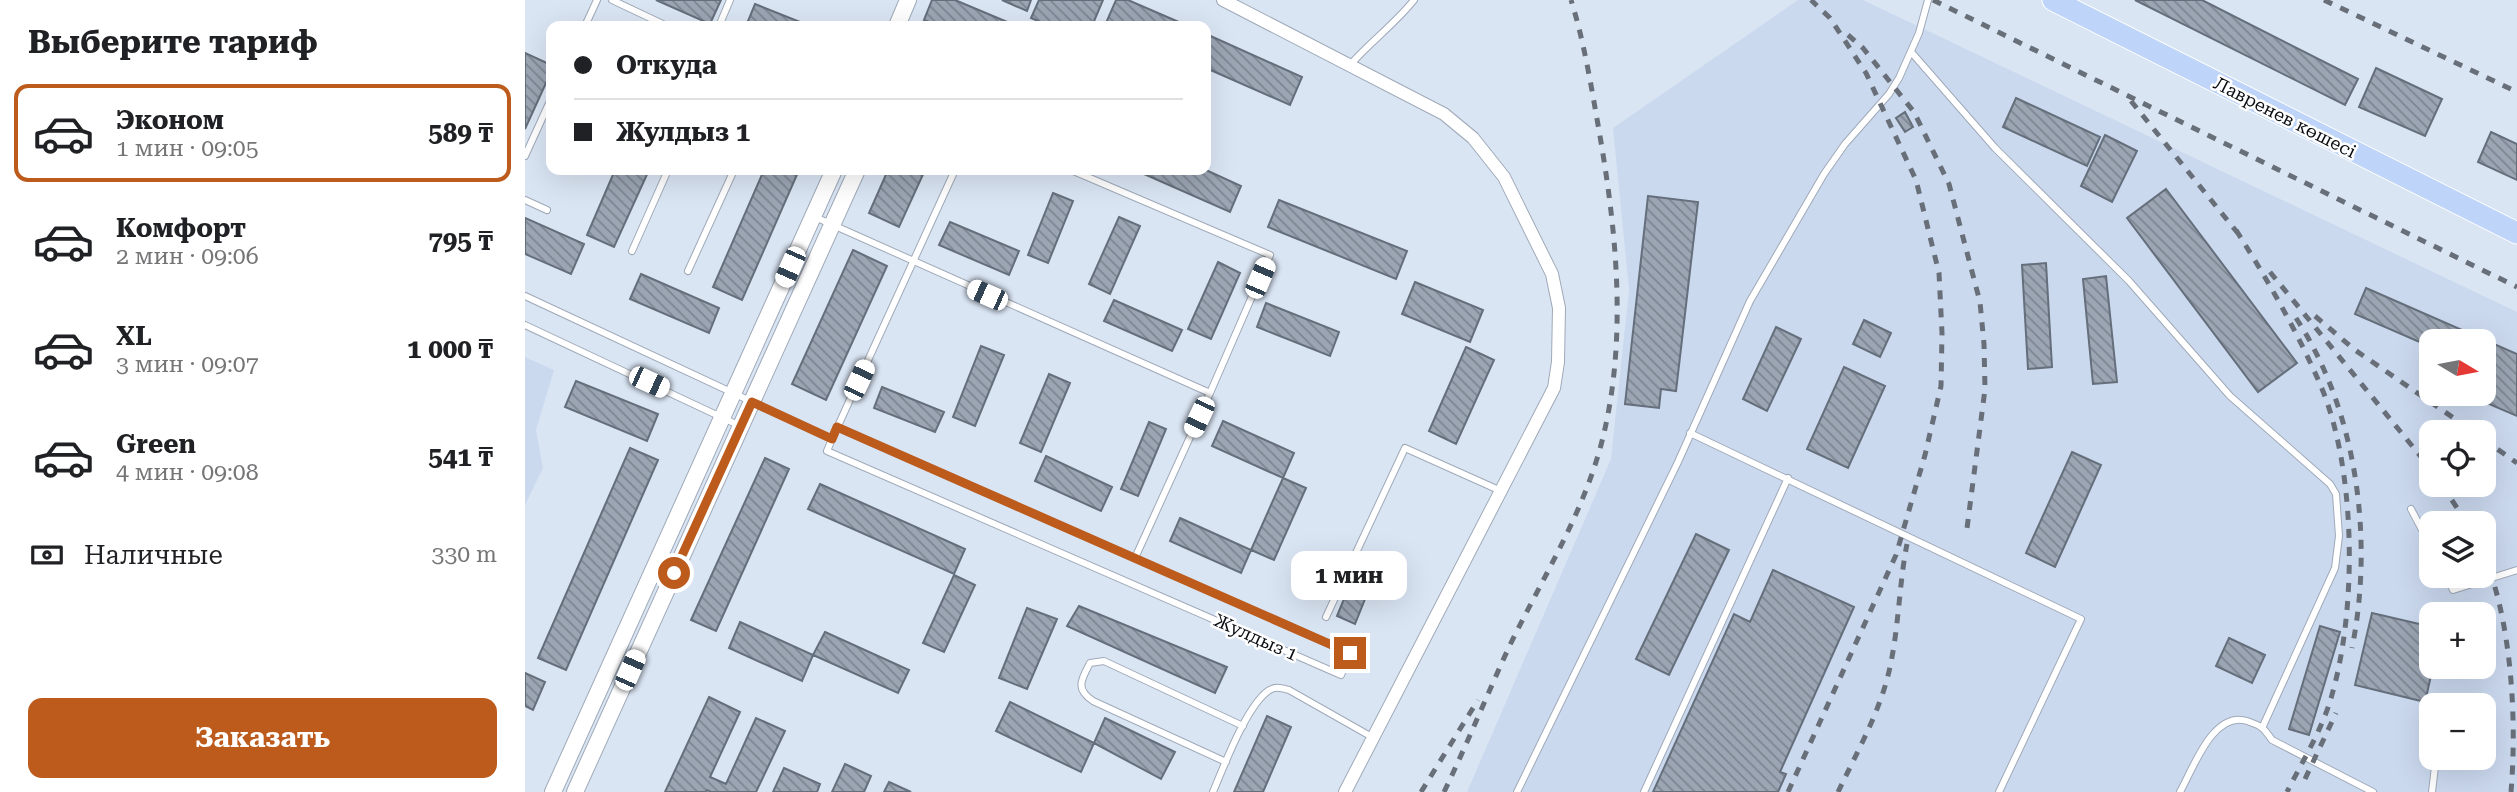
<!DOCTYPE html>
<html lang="ru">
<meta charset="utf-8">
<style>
body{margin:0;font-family:"Roboto Serif",serif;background:#f2f2f2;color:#202124;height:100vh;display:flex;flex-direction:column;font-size:26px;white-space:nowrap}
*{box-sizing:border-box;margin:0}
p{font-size:23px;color:#757577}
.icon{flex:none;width:38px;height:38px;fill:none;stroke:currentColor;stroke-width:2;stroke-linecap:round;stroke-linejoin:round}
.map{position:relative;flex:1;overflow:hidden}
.sheet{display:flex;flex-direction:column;background:#fff;width:525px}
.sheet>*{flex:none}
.top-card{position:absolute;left:21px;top:21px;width:665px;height:154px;border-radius:14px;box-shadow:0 7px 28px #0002;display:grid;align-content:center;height:154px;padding:0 28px;background:#fff}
.needle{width:46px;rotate:100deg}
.fabs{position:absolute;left:1894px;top:329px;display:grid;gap:14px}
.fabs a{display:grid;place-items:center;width:77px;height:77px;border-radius:14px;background:#fff;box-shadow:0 7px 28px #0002;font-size:35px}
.end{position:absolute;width:32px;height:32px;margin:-16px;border:9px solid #bc5b1c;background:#fff;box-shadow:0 0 0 4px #fff}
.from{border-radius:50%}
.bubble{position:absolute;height:49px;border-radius:14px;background:#fff;box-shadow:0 7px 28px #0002;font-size:23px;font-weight:700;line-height:49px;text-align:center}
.car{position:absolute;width:21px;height:42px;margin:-21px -10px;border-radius:9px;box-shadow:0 0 5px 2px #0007;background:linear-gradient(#fff 24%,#345 0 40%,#fff 0 76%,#345 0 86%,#fff 0)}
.top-card b{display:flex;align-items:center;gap:24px;height:66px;font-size:26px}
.top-card b+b{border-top:2px solid #e0e0e0}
.top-card i{width:18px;height:18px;background:#202124}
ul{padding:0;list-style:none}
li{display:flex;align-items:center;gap:21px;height:98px;margin:0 14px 10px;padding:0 14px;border:4px solid transparent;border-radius:14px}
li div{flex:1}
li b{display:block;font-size:26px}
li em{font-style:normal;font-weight:700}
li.current{border-color:#bc5b1c}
li>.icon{width:63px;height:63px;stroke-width:1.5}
h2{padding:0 28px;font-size:32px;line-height:84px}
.pay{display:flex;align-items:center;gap:18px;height:77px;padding:0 28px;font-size:26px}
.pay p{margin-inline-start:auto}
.button{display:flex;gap:14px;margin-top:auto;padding:14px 28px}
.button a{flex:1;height:80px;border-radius:14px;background:#bc5b1c;color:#fff;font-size:28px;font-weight:700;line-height:80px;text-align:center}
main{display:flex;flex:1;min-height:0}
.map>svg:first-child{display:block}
.built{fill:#cbd9ef;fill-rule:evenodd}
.building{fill:url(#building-back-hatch);stroke:#656e7b;stroke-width:2}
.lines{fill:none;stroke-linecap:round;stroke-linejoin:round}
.service-casing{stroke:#9fa9b8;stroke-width:8}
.minor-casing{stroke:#9fa9b8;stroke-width:14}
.tertiary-casing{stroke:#9fa9b8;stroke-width:18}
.primary-casing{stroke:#fff;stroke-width:23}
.service{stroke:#fff;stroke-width:6}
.minor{stroke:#fff;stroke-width:12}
.tertiary{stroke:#fff;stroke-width:16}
.primary{stroke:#bed4f8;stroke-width:21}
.rail{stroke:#686f79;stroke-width:5;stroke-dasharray:9 9;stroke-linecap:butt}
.route{stroke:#bc5b1c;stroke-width:9}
.labels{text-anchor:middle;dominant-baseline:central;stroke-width:5;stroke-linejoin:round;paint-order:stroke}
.street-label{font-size:18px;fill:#0a0e13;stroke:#fff}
</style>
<main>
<section class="sheet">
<h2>Выберите тариф</h2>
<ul>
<li class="current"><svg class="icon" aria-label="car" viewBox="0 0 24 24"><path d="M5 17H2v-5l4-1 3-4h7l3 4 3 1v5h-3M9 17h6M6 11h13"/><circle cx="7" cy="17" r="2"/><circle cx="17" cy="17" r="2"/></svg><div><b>Эконом</b><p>1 мин · 09:05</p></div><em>589 ₸</em></li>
<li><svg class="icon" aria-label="car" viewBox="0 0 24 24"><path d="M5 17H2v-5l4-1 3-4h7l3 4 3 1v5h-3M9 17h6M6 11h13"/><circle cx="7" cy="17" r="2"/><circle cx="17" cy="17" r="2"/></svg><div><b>Комфорт</b><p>2 мин · 09:06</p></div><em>795 ₸</em></li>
<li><svg class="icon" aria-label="car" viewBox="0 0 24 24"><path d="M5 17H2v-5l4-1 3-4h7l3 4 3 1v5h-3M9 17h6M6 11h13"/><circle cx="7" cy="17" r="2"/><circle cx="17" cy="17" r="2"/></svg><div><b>XL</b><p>3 мин · 09:07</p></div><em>1 000 ₸</em></li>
<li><svg class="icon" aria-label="car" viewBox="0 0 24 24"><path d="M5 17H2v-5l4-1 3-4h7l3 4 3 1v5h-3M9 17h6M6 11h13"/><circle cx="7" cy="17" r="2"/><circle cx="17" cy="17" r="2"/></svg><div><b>Green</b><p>4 мин · 09:08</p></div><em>541 ₸</em></li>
</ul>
<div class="pay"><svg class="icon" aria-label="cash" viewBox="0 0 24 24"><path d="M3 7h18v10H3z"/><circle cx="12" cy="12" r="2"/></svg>Наличные<p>330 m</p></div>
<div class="button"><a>Заказать</a></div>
</section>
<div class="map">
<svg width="1992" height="792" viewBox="0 0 1992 792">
<defs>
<pattern id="building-back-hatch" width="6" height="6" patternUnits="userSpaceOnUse" patternTransform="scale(1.75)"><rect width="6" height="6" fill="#9ba5b4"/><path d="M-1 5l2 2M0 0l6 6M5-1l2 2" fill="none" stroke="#7d8591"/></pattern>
</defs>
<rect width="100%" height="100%" fill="#dae5f4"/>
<path class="built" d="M 1273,0 L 1338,0 L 1992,312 L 1992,792 L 942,792 L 1086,459 L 1104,290 L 1088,128 ZM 1906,341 L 1958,341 L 1958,394 L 1906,394 ZM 1906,432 L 1958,432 L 1958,485 L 1906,485 ZM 1906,523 L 1958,523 L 1958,576 L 1906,576 ZM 1906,614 L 1958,614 L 1958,667 L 1906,667 ZM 1906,705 L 1958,705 L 1958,758 L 1906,758 Z
M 0,357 L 29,370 L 11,430 L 18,468 L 0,505 Z"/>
<path class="building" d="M 131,0 L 196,0 L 185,24 Z
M 407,0 L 430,0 L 487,24 L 487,26 L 414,26 L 399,20 Z
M 477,0 L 506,0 L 502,11 Z
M 514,0 L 578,0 L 567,26 L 524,26 L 506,18 Z
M 591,0 L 603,0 L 663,26 L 587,26 L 581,23 Z
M 1610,0 L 1677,0 L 1833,79 L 1820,105 Z
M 230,4 L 285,26 L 221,26 Z
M 681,34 L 777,77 L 765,105 L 681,68 Z
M 0,53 L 26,65 L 26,72 L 0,129 Z
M 1851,68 L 1917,99 L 1900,136 L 1834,107 Z
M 1491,98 L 1575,137 L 1562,166 L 1478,127 Z
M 1380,112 L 1388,127 L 1380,132 L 1371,118 Z
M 1966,132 L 1992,144 L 1992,180 L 1953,162 Z
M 1580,135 L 1612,151 L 1587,202 L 1556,186 Z
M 90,170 L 124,170 L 89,247 L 62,235 Z
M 239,170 L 274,170 L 217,300 L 188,287 Z
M 363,170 L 400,170 L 374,227 L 344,213 Z
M 610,170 L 681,170 L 716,186 L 705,212 Z
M 1641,189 L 1772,363 L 1733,392 L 1602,218 Z
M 528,193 L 548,201 L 523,263 L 503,255 Z
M 1123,196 L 1173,202 L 1151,391 L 1136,389 L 1134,408 L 1100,404 Z
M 754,200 L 882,251 L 871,279 L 743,227 Z
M 594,217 L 615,226 L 585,294 L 564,284 Z
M 0,218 L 59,244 L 46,274 L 0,254 Z
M 425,222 L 494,251 L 484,275 L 414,245 Z
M 328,250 L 362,266 L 301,400 L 267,384 Z
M 693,262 L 715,273 L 686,339 L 663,329 Z
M 1521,263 L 1527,367 L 1503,369 L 1497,265 Z
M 116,274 L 194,308 L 184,333 L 105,299 Z
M 1581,276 L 1592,382 L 1568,384 L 1558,279 Z
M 890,282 L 958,310 L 945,342 L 877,314 Z
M 1841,288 L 1992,354 L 1992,416 L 1941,394 L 1958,394 L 1958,341 L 1906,341 L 1906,347 L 1830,314 Z
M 589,300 L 657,330 L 647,351 L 579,321 Z
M 741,303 L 814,332 L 805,356 L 732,327 Z
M 1339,320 L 1366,333 L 1355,357 L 1328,344 Z
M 1251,327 L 1276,339 L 1242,411 L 1218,399 Z
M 456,346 L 479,355 L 450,426 L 428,417 Z
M 941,347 L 969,360 L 931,444 L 904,431 Z
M 1319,367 L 1360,386 L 1323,468 L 1282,449 Z
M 524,374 L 545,383 L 516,452 L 495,443 Z
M 51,381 L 133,414 L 122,441 L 40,407 Z
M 357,387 L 419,412 L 410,432 L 349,408 Z
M 698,421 L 769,453 L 758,478 L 687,446 Z
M 624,422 L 641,429 L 613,496 L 596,489 Z
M 105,448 L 133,460 L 41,670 L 13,658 Z
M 1547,452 L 1576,465 L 1530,567 L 1501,553 Z
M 521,456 L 587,487 L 576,511 L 510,481 Z
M 240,458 L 264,469 L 191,631 L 166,620 Z
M 758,478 L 781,488 L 749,560 L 726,550 Z
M 295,484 L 440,549 L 429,574 L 283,509 Z
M 655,518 L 726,550 L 716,573 L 645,541 Z
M 1171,534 L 1204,550 L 1144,675 L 1111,659 Z
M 1248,570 L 1329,607 L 1255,772 L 1261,774 L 1253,792 L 1128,792 L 1209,614 L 1225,622 Z
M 429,575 L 450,585 L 419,652 L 398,643 Z
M 828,577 L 846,584 L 830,624 L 812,616 Z
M 554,606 L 702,667 L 690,693 L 542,626 Z
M 502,608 L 532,619 L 502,689 L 474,678 Z
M 1847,613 L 1903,626 L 1896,653 L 1906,655 L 1906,667 L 1908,667 L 1900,702 L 1830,685 Z
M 215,622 L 288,655 L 277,681 L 204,648 Z
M 1795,626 L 1815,632 L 1784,735 L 1764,729 Z
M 300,632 L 384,670 L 373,693 L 288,655 Z
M 1704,638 L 1740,655 L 1727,683 L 1691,666 Z
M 0,673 L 20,682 L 8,710 L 0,706 Z
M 184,697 L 215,712 L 185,777 L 201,784 L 231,718 L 260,731 L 231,792 L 186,792 L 182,790 L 181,792 L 140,792 Z
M 485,702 L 569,743 L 556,772 L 471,731 Z
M 742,716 L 766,727 L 738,792 L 709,792 Z
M 580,718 L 650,752 L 636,779 L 569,743 Z
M 320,764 L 346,776 L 339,792 L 307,792 Z
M 259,768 L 295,784 L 292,792 L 248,792 Z
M 364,782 L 386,792 L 359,792 Z"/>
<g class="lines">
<g class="service-casing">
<path id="service" d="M 87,0 L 142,26
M 60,26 L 72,0
M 194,26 L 205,0
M 1387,53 L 1470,148 L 1604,281 L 1705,396 L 1805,484 L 1811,494 L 1814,536 L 1810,568 L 1738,726
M 825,65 C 845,42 870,24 889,0
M 0,156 L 26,99
M 0,200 L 22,210
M 290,217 L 685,393 L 745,255 L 546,170
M 107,251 L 143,170
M 163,271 L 209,170
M 0,296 L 307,439 L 302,451 L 816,675 L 825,653 L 312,427
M 0,325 L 213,425
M 1165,433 L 1556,619 L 1474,792
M 307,439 L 430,170
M 1886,509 L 1906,547
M 610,558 L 685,393
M 1921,576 L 1928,590 L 1992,570
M 801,617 L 880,448 L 976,491
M 701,762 L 568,701 C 550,689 556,680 565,663 L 579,661 L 718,726
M 688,792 C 699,766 721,707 743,691 C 750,686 756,688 764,690 L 847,737
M 992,792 L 1153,462 L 1225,301 L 1299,174 L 1320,144 L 1364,94 L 1374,78 L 1394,33 L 1403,0
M 1119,792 L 1263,478
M 1655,792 C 1668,769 1688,710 1722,721 C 1737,726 1738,727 1747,740 L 1848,792
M 1907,792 L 1911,758"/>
</g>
<g class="minor-casing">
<path id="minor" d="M 698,0 L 919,114 L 948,138 L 979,177 L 1027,274 L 1034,308 L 1033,362 L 1029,388 L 820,792"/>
</g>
<g class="tertiary-casing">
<path id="tertiary" d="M 372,26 L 383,0
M 28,792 L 309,170
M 50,792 L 332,170"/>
</g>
<g class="primary-casing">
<path id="primary" d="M 1528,0 L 1992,233"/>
</g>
<use href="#service" class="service"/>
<use href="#minor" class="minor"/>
<use href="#tertiary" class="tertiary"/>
<use href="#primary" class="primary"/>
<path class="rail" d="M 1408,0 L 1992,287
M 1799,0 L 1992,92
M 1323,35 L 1338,48 L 1389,112 L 1424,184 L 1455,302 L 1459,344 L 1460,389 L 1441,536
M 1606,101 L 1716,237
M 1711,230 C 1742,279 1772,331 1795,384 C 1831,467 1832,605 1808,691 C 1799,727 1778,760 1762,792
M 1745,272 L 1906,469
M 1790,316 L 1830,350 L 1949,432
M 1771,318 C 1832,411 1849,539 1827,648
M 1958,439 L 1992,463
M 1917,485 L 1942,523
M 1958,553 C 1987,621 1992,720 1986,792
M 1780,779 L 1811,713
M 896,792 L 953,700
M 919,792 C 942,744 962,695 984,647 C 1016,581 1057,516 1076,445 C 1104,339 1091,225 1072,119 C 1065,79 1058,38 1046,0
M 1263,792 L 1371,555 L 1400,455 L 1416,386 L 1417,333 L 1414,273 L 1391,180 L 1341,73 L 1305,18 L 1286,0
M 1313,792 C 1332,752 1356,710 1365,667 C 1374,626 1374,584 1382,544"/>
</g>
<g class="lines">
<path class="route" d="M 149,573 L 227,402 L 307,439 L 312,427 L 825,653"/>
</g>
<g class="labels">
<g class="street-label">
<text transform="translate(1760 117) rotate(27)">Лавренев көшесі</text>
<text transform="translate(731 637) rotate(24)">Жулдыз 1</text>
</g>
</g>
</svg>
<div class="fabs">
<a><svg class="needle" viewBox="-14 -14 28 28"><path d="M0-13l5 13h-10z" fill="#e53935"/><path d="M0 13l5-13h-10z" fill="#757577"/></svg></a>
<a><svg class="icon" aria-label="locate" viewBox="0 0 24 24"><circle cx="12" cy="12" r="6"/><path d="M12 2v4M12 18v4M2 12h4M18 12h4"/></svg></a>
<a><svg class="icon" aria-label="layers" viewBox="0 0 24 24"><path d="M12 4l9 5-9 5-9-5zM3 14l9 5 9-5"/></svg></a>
<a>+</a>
<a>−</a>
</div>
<i class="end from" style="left:149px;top:573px"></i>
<i class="end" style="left:825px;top:653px"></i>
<div class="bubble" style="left:766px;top:551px;width:116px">1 мин</div>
<i class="car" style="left:265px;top:267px;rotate:204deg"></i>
<i class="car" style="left:735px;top:278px;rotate:23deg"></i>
<i class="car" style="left:462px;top:295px;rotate:294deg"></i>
<i class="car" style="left:334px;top:380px;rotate:25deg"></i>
<i class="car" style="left:124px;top:382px;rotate:115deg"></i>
<i class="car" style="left:674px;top:417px;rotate:205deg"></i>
<i class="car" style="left:105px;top:670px;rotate:24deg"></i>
<div class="top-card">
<b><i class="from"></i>Откуда</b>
<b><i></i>Жулдыз 1</b>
</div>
</div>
</main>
